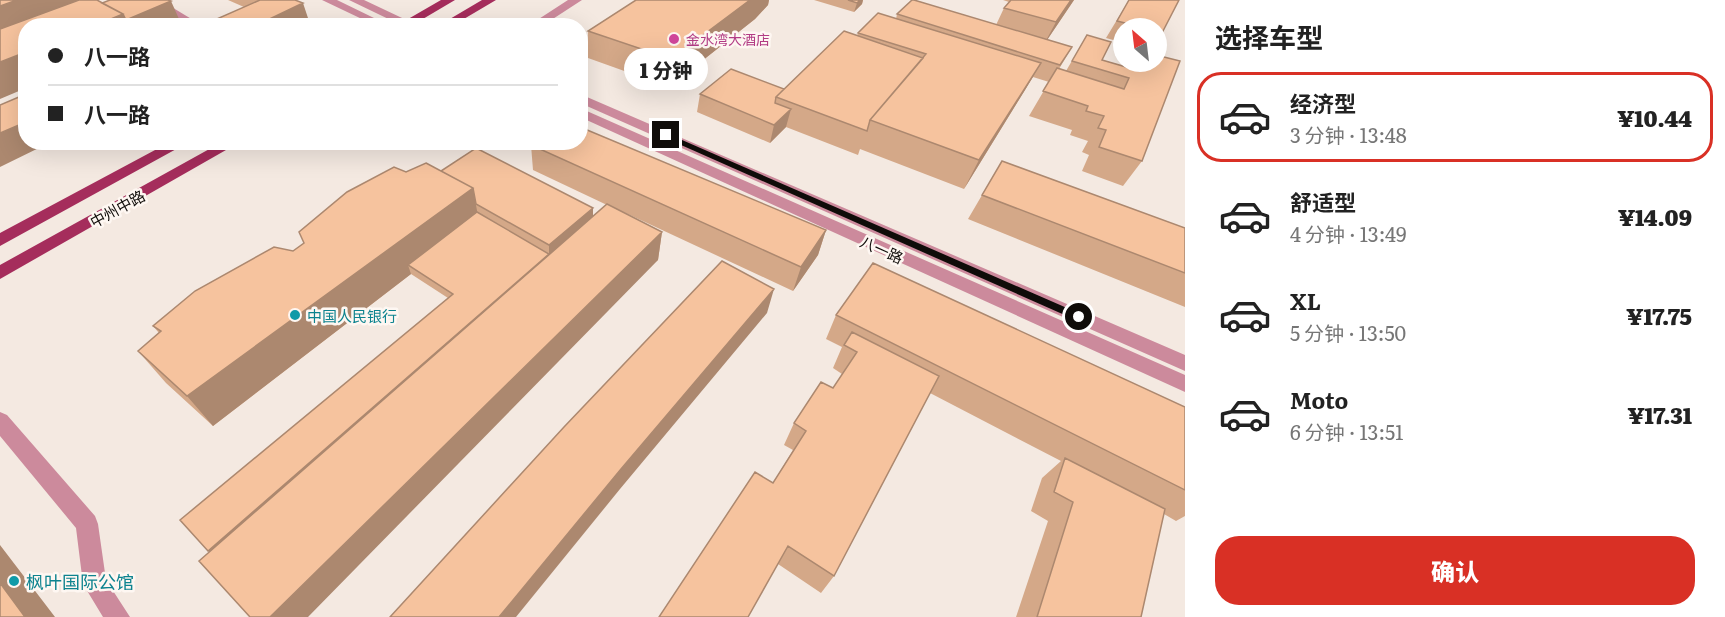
<!DOCTYPE html>
<html lang="zh">
<meta charset="utf-8">
<style>
body{margin:0;font-family:Literata,"Noto Sans SC",serif;background:#f6f6f6;color:#222;height:100vh;display:flex;flex-direction:column;font-size:22px;white-space:nowrap}
*{box-sizing:border-box;margin:0}
p{font-size:20px;color:#767676}
.icon{flex:none;width:33px;height:33px;fill:none;stroke:currentColor;stroke-width:2;stroke-linecap:round;stroke-linejoin:round}
.map{position:relative;flex:1;overflow:hidden}
.sheet{display:flex;flex-direction:column;background:#fff;width:540px}
.sheet>*{flex:none}
.hud{position:absolute;left:18px;top:18px;width:570px;height:132px;border-radius:24px;box-shadow:0 6px 24px #0002;display:grid;align-content:center;height:132px;padding:0 30px;background:#fff}
.needle{width:39px;rotate:332deg}
.fabs{position:absolute;left:1113px;top:18px;display:grid;gap:12px}
.fabs a{display:grid;place-items:center;width:54px;height:54px;border-radius:50%;background:#fff;box-shadow:0 6px 24px #0002;font-size:30px}
.end{position:absolute;width:27px;height:27px;margin:-14px;border:8px solid #0f0c09;background:#fff;box-shadow:0 0 0 3px #fff}
.from{border-radius:50%}
.bubble{position:absolute;height:42px;border-radius:21px;background:#fff;box-shadow:0 6px 24px #0002;font-size:20px;font-weight:800;line-height:42px;text-align:center}
.hud b{display:flex;align-items:center;gap:21px;height:57px;font-size:22px}
.hud b+b{border-top:2px solid #e0e0e0}
.hud i{width:15px;height:15px;background:#222}
ul{padding:0;list-style:none}
li{display:flex;align-items:center;gap:18px;height:90px;margin:0 12px 9px;padding:0 18px;border:3px solid transparent;border-radius:24px}
li div{flex:1}
li b{display:block;font-size:22px}
li em{font-style:normal;font-weight:800}
li.on{border-color:#d93025}
li>.icon{width:54px;height:54px;stroke-width:1.5}
h2{padding:0 30px;font-size:27px;line-height:72px}
.cta{display:flex;gap:12px;margin-top:auto;padding:12px 30px}
.cta a{flex:1;height:69px;border-radius:24px;background:#d93025;color:#fff;font-size:24px;font-weight:800;line-height:69px;text-align:center}
main{display:flex;flex:1;min-height:0}
.map>svg:first-child{display:block}
.lines{fill:none;stroke-linecap:round;stroke-linejoin:round}
.minor{fill:#cc8a9c;fill-rule:evenodd}
.major{fill:#a52d5c;fill-rule:evenodd}
.wall{fill:#d4a888}
.shaded-wall{fill:#ac886f}
.building{fill:#f6c39e;stroke:#ac886f;stroke-width:1.5}
.route{fill:#0f0c09}
.hotel-dot{fill:#d1479c;stroke:#fef7f2;stroke-width:2}
.culture-dot{fill:#0f9aa8;stroke:#fef7f2;stroke-width:2}
.labels{text-anchor:middle;dominant-baseline:central;stroke-width:5;stroke-linejoin:round;paint-order:stroke}
.far-hotel-label{font-size:14px;fill:#b23c85;stroke:#fef7f2;text-anchor:start}
.street-label{font-size:15px;fill:#0f0c09;stroke:#fef7f2}
.culture-label{font-size:15px;fill:#0d838f;stroke:#fef7f2;text-anchor:start}
.near-culture-label{font-size:18px;fill:#0d838f;stroke:#fef7f2;text-anchor:start}
</style>
<main>
<div class="map">
<svg width="1185" height="617" viewBox="0 0 1185 617">
<rect width="100%" height="100%" fill="#f4e9e1"/>
<g class="lines">
<path class="minor" d="M 146,0 L 160,0 L 203,26 L 189,26 Z
M 322,0 L 337,0 L 374,18 L 368,21 L 364,20 Z
M 349,0 L 364,0 L 419,26 L 403,26 Z
M 568,0 L 582,0 L 542,26 L 528,26 Z
M 580,94 L 1185,355 L 1185,371 L 580,103 Z
M 580,108 L 1185,375 L 1185,392 L 580,117 Z
M 0,412 L 7,415 L 95,516 L 98,524 L 106,580 L 130,617 L 103,617 L 83,584 L 76,528 L 0,436 Z"/>
<path class="major" d="M 441,0 L 455,0 L 411,26 L 396,26 Z
M 482,0 L 496,0 L 452,26 L 438,26 Z
M 170,142 L 189,142 L 0,246 L 0,233 Z
M 222,142 L 240,142 L 0,279 L 0,265 Z"/>
</g>
<path class="wall" d="M 228,0 L 295,0 L 309,21 L 298,26 L 201,26 L 244,7 Z
M 636,0 L 769,0 L 768,5 L 755,19 L 669,87 L 588,58 L 588,31 Z
M 814,0 L 863,0 L 862,4 L 854,12 Z
M 1003,0 L 1074,0 L 1047,40 L 1072,47 L 1059,69 L 1066,71 L 1087,35 L 1102,60 L 1136,70 L 1142,62 L 1156,62 L 1142,161 L 1123,186 L 1082,171 L 1089,155 L 1082,152 L 1088,141 L 1070,135 L 1072,130 L 1029,116 L 1049,82 L 1033,77 L 964,189 L 860,149 L 858,155 L 786,127 L 770,143 L 697,112 L 700,94 L 784,89 L 857,36 L 858,33 L 896,19 L 897,14 L 996,25 L 1004,8 L 1009,2 Z
M 1129,0 L 1162,33 L 1156,42 L 1156,28 L 1124,28 L 1124,43 L 1106,38 Z
M 531,145 L 826,230 L 818,255 L 793,291 L 617,209 L 662,232 L 658,260 L 209,552 L 448,298 L 411,274 L 213,426 L 166,383 L 138,351 L 159,333 L 153,326 L 293,251 L 406,172 L 441,171 L 593,217 L 607,205 L 533,170 Z
M 1002,161 L 1185,228 L 1185,307 L 968,219 Z
M 836,315 L 1185,407 L 1185,516 L 1176,521 L 1164,514 L 1141,617 L 1016,617 L 1048,521 L 1031,511 L 1042,478 L 1061,461 L 930,393 L 834,576 L 821,593 L 778,564 L 773,483 L 793,450 L 784,445 L 794,423 L 833,388 L 842,374 L 833,368 L 842,347 L 826,339 Z"/>
<path class="shaded-wall" d="M 17,0 L 94,0 L 0,35 L 0,6 Z
M 750,0 L 769,0 L 768,5 L 755,19 L 669,87 L 671,59 Z
M 860,0 L 863,0 L 862,4 L 854,12 L 857,3 Z
M 1071,0 L 1074,0 L 1043,46 L 1056,22 Z
M 171,1 L 179,19 L 163,26 L 94,26 L 123,14 Z
M 303,3 L 309,21 L 298,26 L 255,26 Z
M 26,52 L 26,88 L 0,99 L 0,62 Z
M 1041,63 L 1025,90 L 964,189 L 979,160 Z
M 791,109 L 786,127 L 770,143 L 774,125 Z
M 26,122 L 26,142 L 51,142 L 0,167 L 0,133 Z
M 473,188 L 479,222 L 408,265 L 411,274 L 213,426 L 187,396 Z
M 593,208 L 593,226 L 217,558 L 208,551 L 549,254 L 549,245 Z
M 826,230 L 818,255 L 793,291 L 801,267 Z
M 662,232 L 658,260 L 308,617 L 270,617 Z
M 774,289 L 767,313 L 620,489 L 516,617 L 499,617 L 621,469 Z
M 0,545 L 55,617 L 25,617 L 0,583 Z"/>
<path class="building" d="M 0,0 L 17,0 L 0,6 Z
M 79,0 L 97,0 L 123,14 L 94,26 L 26,26 L 26,52 L 0,62 L 0,29 Z
M 110,0 L 168,0 L 171,1 L 126,20 L 123,14 L 102,3 Z
M 260,0 L 295,0 L 303,3 L 255,26 L 201,26 Z
M 636,0 L 750,0 L 671,59 L 588,31 Z
M 848,0 L 860,0 L 857,3 Z
M 912,0 L 914,0 L 1072,47 L 1060,65 L 897,14 Z
M 1011,0 L 1071,0 L 1056,22 L 1004,8 Z
M 1129,0 L 1179,0 L 1162,33 L 1156,32 L 1156,28 L 1145,28 L 1117,21 Z
M 878,13 L 1041,63 L 979,160 L 870,120 L 926,54 L 858,33 Z
M 844,31 L 923,58 L 870,120 L 867,131 L 776,97 Z
M 1087,35 L 1111,42 L 1102,60 L 1140,71 L 1144,62 L 1156,62 L 1156,55 L 1180,61 L 1142,161 L 1099,147 L 1106,130 L 1098,128 L 1104,116 L 1086,111 L 1088,106 L 1043,91 L 1057,68 L 1124,89 L 1129,78 L 1072,61 Z
M 731,69 L 784,89 L 776,97 L 775,103 L 791,109 L 774,125 L 700,94 Z
M 26,94 L 26,122 L 0,133 L 0,105 Z
M 580,127 L 826,230 L 801,267 L 531,145 L 534,142 L 580,142 Z
M 476,148 L 593,208 L 549,245 L 476,204 L 473,188 L 441,171 Z
M 1002,161 L 1185,228 L 1185,273 L 982,195 Z
M 426,163 L 473,188 L 187,396 L 138,351 L 161,331 L 153,326 L 195,291 L 274,247 L 293,251 L 304,243 L 299,232 L 347,192 L 394,167 L 406,172 Z
M 607,204 L 662,232 L 270,617 L 250,617 L 199,561 Z
M 477,212 L 549,254 L 208,551 L 180,520 L 453,294 L 408,265 Z
M 722,261 L 774,289 L 621,469 L 499,617 L 390,617 L 564,427 Z
M 873,263 L 1185,407 L 1185,490 L 836,315 Z
M 852,332 L 939,376 L 834,576 L 788,546 L 748,617 L 659,617 L 755,472 L 773,483 L 806,431 L 794,423 L 821,382 L 833,388 L 857,352 L 844,345 Z
M 1065,458 L 1165,509 L 1141,617 L 1037,617 L 1073,502 L 1054,492 Z
M 0,583 L 25,617 L 0,617 Z"/>
<path class="route" d="M 666,133 L 1083,315 L 1084,317 L 1083,320 L 1076,320 L 663,137 L 663,134 Z"/>
<circle class="hotel-dot" cx="674" cy="39" r="6"/>
<g class="culture-dot">
<circle cx="295" cy="315" r="6"/>
<circle cx="14" cy="581" r="6"/>
</g>
<g class="labels">
<g class="far-hotel-label">
<text x="686" y="39">金水湾大酒店</text>
</g>
<g class="street-label">
<text transform="translate(117 208) rotate(-29)">中州中路</text>
<text transform="translate(882 249) rotate(24)">八一路</text>
</g>
<g class="culture-label">
<text x="307" y="315">中国人民银行</text>
</g>
<g class="near-culture-label">
<text x="26" y="581">枫叶国际公馆</text>
</g>
</g>
</svg>
<div class="fabs">
<a><svg class="needle" viewBox="-14 -14 28 28"><path d="M0-13l5 13h-10z" fill="#e53935"/><path d="M0 13l5-13h-10z" fill="#767676"/></svg></a>
</div>
<i class="end from" style="left:1079px;top:317px"></i>
<i class="end" style="left:666px;top:135px"></i>
<div class="bubble" style="left:624px;top:48px;width:84px">1 分钟</div>
<div class="hud">
<b><i class="from"></i>八一路</b>
<b><i></i>八一路</b>
</div>
</div>
<section class="sheet">
<h2>选择车型</h2>
<ul>
<li class="on"><svg class="icon" aria-label="car" viewBox="0 0 24 24"><path d="M5 17H2v-5l4-1 3-4h7l3 4 3 1v5h-3M9 17h6M6 11h13"/><circle cx="7" cy="17" r="2"/><circle cx="17" cy="17" r="2"/></svg><div><b>经济型</b><p>3 分钟 · 13:48</p></div><em>¥10.44</em></li>
<li><svg class="icon" aria-label="car" viewBox="0 0 24 24"><path d="M5 17H2v-5l4-1 3-4h7l3 4 3 1v5h-3M9 17h6M6 11h13"/><circle cx="7" cy="17" r="2"/><circle cx="17" cy="17" r="2"/></svg><div><b>舒适型</b><p>4 分钟 · 13:49</p></div><em>¥14.09</em></li>
<li><svg class="icon" aria-label="car" viewBox="0 0 24 24"><path d="M5 17H2v-5l4-1 3-4h7l3 4 3 1v5h-3M9 17h6M6 11h13"/><circle cx="7" cy="17" r="2"/><circle cx="17" cy="17" r="2"/></svg><div><b>XL</b><p>5 分钟 · 13:50</p></div><em>¥17.75</em></li>
<li><svg class="icon" aria-label="car" viewBox="0 0 24 24"><path d="M5 17H2v-5l4-1 3-4h7l3 4 3 1v5h-3M9 17h6M6 11h13"/><circle cx="7" cy="17" r="2"/><circle cx="17" cy="17" r="2"/></svg><div><b>Moto</b><p>6 分钟 · 13:51</p></div><em>¥17.31</em></li>
</ul>
<div class="cta"><a>确认</a></div>
</section>
</main>
